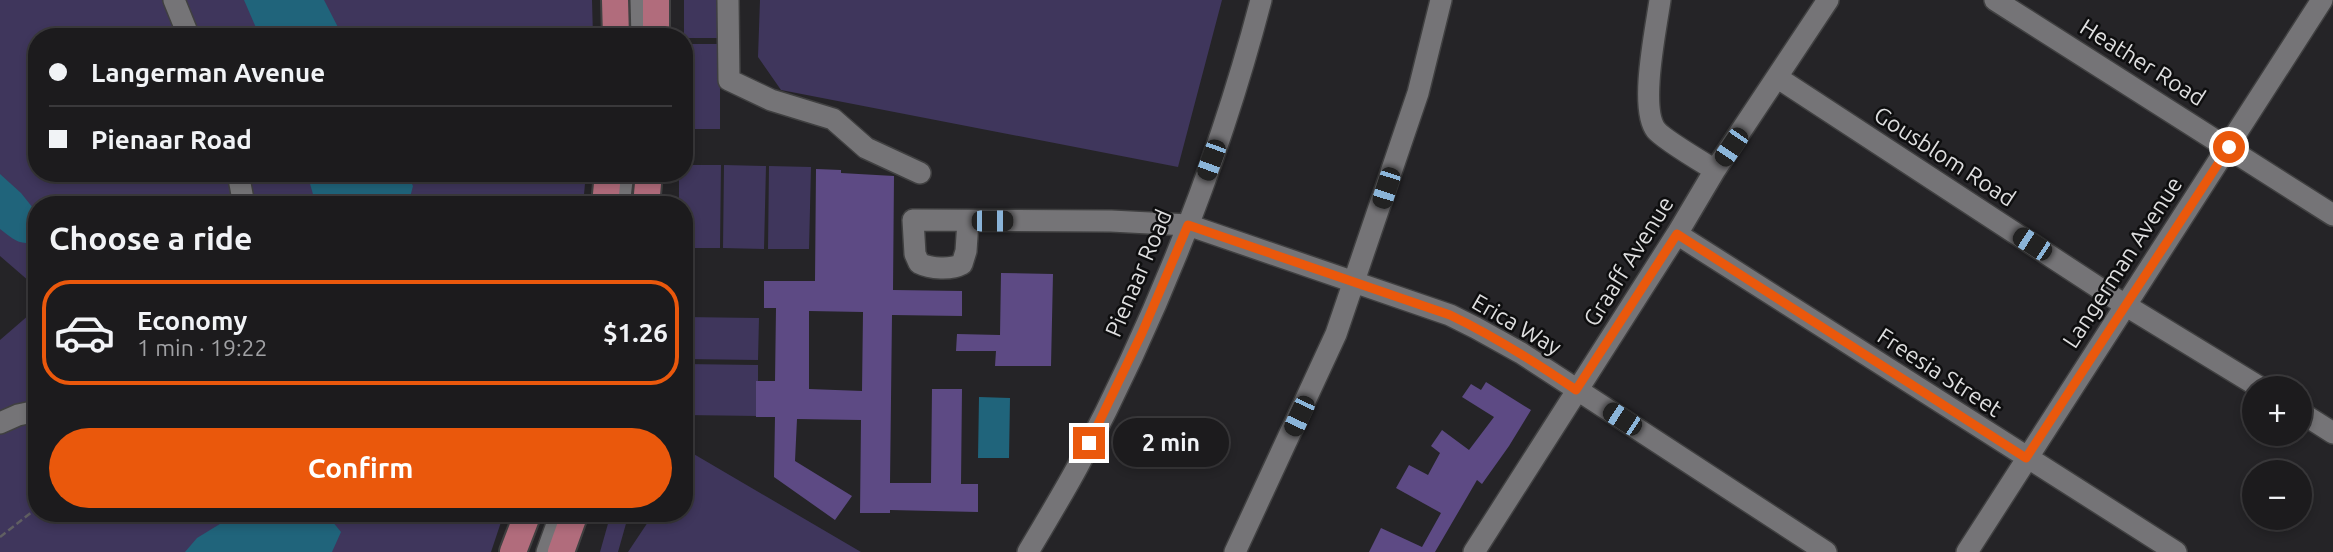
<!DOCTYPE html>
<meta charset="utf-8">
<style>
body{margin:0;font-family:Ubuntu,sans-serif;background:#252426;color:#f1f3f6;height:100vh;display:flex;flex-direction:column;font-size:26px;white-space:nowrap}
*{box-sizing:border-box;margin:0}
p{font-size:23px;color:#a0a1a4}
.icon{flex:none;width:38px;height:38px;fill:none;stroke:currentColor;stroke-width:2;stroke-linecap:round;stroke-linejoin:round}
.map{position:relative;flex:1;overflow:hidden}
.details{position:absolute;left:28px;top:196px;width:665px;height:326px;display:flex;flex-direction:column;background:#1c1b1d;border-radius:28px;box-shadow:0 4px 10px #0003,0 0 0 2px #3a393b}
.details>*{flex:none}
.top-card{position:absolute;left:28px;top:28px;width:665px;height:154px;border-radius:28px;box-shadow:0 4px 10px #0003,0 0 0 2px #3a393b;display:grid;align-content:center;height:154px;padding:0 21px;background:#1c1b1d}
.buttons{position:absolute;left:2242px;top:376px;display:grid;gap:14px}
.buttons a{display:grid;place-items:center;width:70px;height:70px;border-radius:50%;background:#1c1b1d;box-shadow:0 4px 10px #0003,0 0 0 2px #3a393b;font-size:35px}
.end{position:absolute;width:32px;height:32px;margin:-16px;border:9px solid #ea580c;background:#fff;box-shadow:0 0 0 4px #fff}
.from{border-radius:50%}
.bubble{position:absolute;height:49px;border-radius:24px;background:#1c1b1d;box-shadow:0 4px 10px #0003,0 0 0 2px #3a393b;font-size:23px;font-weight:600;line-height:49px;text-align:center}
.car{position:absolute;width:21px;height:42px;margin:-21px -10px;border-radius:9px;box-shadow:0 0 5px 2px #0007;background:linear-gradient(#222 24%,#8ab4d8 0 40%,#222 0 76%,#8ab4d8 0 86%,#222 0)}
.top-card b{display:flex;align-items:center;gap:24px;height:66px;font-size:26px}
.top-card b+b{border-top:2px solid #3a393b}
.top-card i{width:18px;height:18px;background:#f1f3f6}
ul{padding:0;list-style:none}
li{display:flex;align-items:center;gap:21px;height:105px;margin:0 14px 10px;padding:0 7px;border:4px solid transparent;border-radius:28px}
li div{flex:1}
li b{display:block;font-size:26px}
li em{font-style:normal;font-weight:600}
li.active{border-color:#ea580c}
li>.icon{width:63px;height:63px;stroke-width:1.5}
h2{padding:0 21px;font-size:32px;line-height:84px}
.cta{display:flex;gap:14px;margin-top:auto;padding:14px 21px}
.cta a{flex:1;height:80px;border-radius:42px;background:#ea580c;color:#fff;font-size:28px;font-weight:600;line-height:80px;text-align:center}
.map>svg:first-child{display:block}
.green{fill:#3f365c}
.water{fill:#20647b}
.building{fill:#5d4a84;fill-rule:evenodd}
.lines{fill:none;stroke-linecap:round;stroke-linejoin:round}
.minor-casing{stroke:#404041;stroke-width:24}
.major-casing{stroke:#404041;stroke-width:30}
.path{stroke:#605f62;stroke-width:2.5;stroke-dasharray:7 3.5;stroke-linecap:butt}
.minor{stroke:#757477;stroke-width:21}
.major{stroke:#b16c7c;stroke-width:26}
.route{stroke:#ea580c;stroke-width:9}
.labels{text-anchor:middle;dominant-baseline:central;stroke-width:5;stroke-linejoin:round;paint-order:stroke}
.street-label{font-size:23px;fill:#dededf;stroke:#0e0e0f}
</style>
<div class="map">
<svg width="2333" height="552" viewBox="0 0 2333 552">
<rect width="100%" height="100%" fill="#252427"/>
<path class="green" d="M 0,0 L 592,0 L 593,37 L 37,37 L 37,173 L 586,173 L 583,205 L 37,205 L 37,288 L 0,256 Z
M 684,0 L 720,0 L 720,38 L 684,38 Z
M 760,0 L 1222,0 L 1178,167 L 781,90 L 758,57 Z
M 684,44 L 720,44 L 720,129 L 684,129 Z
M 684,165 L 721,165 L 720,248 L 684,248 L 684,205 L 679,205 L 679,173 L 684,173 Z
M 724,165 L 766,166 L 764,249 L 723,248 Z
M 769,166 L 811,167 L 809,249 L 768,249 Z
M 37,308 L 37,513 L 504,513 L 491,552 L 0,552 L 0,340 Z
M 684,317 L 759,318 L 758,360 L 684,359 Z
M 684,364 L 758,365 L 758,416 L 684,415 Z
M 692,453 L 861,552 L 628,552 L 654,513 L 684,513 L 684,465 Z
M 611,513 L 629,513 L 618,552 L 600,552 Z"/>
<path class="water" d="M 244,0 L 324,0 L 343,37 L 260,37 Z
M 307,173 L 407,173 L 413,186 L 408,205 L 316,205 Z
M 0,174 L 21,193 L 33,208 L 37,217 L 37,240 C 21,248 12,238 0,229 Z
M 979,397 L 1010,398 L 1009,458 L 978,458 Z
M 231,513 L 337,513 L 332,521 L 341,532 L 332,552 L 185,552 L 197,538 L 228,519 Z"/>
<path class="building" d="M 816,169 L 841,170 L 841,173 L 894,176 L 893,290 L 962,291 L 962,316 L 892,315 L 890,483 L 931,483 L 932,389 L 962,389 L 961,484 L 978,484 L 978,512 L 890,510 L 890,513 L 860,513 L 861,420 L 797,419 L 795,461 L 852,496 L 835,520 L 774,477 L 775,417 L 756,417 L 756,381 L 775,381 L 776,308 L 764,308 L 764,281 L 815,281 ZM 809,311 L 863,312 L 862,391 L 809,389 Z
M 1001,273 L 1053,274 L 1051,366 L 995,366 L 996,351 L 956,351 L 957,334 L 1000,335 Z
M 1486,382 L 1531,410 L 1509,446 L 1482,484 L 1477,480 L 1435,552 L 1369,552 L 1381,528 L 1422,547 L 1441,513 L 1396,488 L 1409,465 L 1428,475 L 1440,453 L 1431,446 L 1442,430 L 1469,450 L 1494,417 L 1462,397 L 1471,384 L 1481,390 Z"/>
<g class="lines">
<g class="minor-casing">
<path id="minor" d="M 174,0 L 189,37
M 641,0 L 642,37
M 728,0 L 729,80 L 771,100 L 833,119 L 866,148 L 920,173
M 1660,0 C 1656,29 1639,108 1656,130 C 1663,139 1702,162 1715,170
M 1995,0 L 2333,215
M 1778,78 L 2125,305 L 2261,388
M 238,173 L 244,205
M 619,205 L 623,173
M 968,221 L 966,251 L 962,264 C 951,270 931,269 919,263 L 915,254 L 913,220 L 1111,221 L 1188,225 L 1450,315 L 1476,328 L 1521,353 L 1826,552
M 1677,234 L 2176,552
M 2300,412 L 2333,433
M 0,423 L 18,415 L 37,411
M 547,552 L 561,513
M 1028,552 C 1045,523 1063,494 1079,464 C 1156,318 1219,161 1261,0
M 1235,552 L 1336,334 L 1418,93 L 1441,0
M 1474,552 L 1677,234 L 1715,170 L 1828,0
M 1967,552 L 2322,0"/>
</g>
<g class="major-casing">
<path id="major" d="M 615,0 L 616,37
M 656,0 L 656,37
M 605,205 L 608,173
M 646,205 L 649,173
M 513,552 L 528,513
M 561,552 L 575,513"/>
</g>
<path class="path" d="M 0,537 L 37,508"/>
<use href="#minor" class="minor"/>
<use href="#major" class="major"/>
</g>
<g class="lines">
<path class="route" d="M 1089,443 L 1142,333 L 1188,225 L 1450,315 C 1494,336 1535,362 1576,390 L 1677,234 L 2026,458 L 2229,147"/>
</g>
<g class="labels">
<g class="street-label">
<text transform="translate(2143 62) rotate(32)">Heather Road</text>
<text transform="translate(1945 156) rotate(33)">Gousblom Road</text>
<text transform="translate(1628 261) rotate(-58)">Graaff Avenue</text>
<text transform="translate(2122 262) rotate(-57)">Langerman Avenue</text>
<text transform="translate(1138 273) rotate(-67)">Pienaar Road</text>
<text transform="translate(1517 324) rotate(30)">Erica Way</text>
<text transform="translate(1940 372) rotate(33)">Freesia Street</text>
</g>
</g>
</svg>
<div class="buttons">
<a>+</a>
<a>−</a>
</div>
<i class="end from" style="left:2229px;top:147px"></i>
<i class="end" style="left:1089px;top:443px"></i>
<div class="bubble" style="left:1113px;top:418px;width:116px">2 min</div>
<i class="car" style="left:1731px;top:147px;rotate:214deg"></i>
<i class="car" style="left:1211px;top:160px;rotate:200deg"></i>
<i class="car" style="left:1386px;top:188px;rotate:198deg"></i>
<i class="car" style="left:992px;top:221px;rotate:90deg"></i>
<i class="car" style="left:2032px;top:244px;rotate:303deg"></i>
<i class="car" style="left:1299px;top:416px;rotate:205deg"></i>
<i class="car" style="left:1622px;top:419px;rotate:303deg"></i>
<div class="top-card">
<b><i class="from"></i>Langerman Avenue</b>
<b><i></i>Pienaar Road</b>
</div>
<section class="details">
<h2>Choose a ride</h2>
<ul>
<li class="active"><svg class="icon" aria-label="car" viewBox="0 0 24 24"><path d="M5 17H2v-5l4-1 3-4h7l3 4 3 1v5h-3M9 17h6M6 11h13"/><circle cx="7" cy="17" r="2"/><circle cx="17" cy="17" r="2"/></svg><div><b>Economy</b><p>1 min · 19:22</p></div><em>$1.26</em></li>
</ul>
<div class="cta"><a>Confirm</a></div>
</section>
</div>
